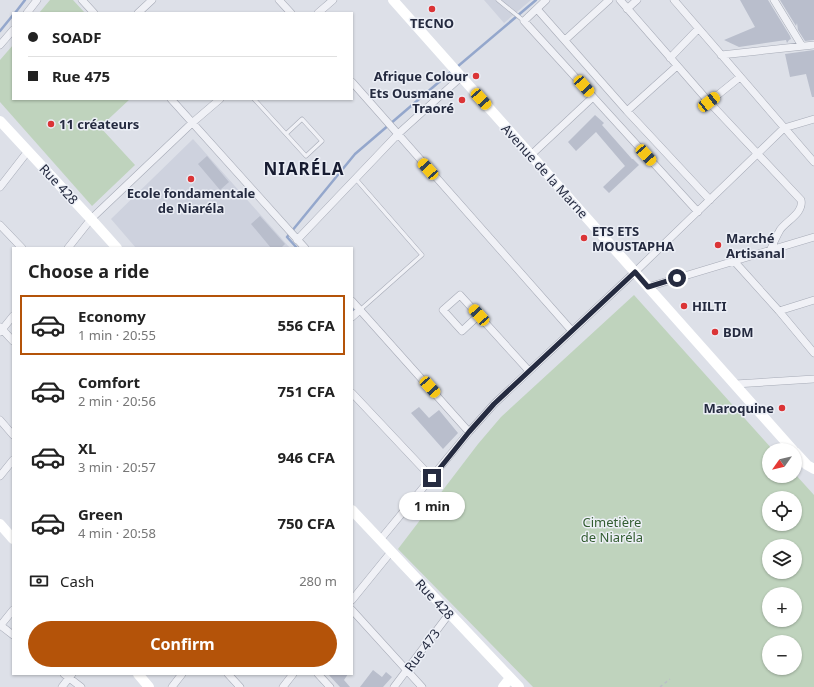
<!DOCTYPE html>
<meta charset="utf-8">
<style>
body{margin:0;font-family:"Noto Sans",sans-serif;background:#f2f2f2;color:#222;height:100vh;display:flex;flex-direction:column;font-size:15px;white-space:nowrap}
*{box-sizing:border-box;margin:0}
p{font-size:13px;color:#767676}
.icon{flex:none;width:22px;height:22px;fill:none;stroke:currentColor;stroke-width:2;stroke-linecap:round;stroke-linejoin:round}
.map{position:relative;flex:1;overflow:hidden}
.sheet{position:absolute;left:12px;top:247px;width:341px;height:428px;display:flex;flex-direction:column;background:#fff;border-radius:0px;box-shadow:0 1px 3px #0004}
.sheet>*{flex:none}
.top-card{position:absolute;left:12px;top:12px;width:341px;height:88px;border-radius:0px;box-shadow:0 1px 3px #0004;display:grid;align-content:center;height:88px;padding:0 16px;background:#fff}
.needle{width:26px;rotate:236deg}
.tools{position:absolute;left:762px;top:443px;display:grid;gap:8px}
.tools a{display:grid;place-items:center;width:40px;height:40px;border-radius:50%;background:#fff;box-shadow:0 1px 3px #0004;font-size:20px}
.end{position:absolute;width:18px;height:18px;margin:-9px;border:5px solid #252b40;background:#fff;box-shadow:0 0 0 2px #fff}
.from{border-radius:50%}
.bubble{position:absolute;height:28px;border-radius:14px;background:#fff;box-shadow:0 1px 3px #0004;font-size:13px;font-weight:700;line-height:28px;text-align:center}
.car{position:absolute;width:12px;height:24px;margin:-12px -6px;border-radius:5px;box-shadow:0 0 3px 1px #0007;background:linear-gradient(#f5c518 24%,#345 0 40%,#f5c518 0 76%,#345 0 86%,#f5c518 0)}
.top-card b{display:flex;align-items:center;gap:14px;height:38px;font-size:15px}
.top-card b+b{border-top:1px solid #e0e0e0}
.top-card i{width:10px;height:10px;background:#222}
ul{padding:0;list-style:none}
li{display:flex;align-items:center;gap:12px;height:60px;margin:0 8px 6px;padding:0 8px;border:2px solid transparent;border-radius:0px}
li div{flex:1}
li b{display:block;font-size:15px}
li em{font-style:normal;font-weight:700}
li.active{border-color:#b45309}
li>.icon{width:36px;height:36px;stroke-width:1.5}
h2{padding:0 16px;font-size:18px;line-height:48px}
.pay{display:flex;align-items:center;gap:10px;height:44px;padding:0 16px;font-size:15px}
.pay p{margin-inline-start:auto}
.primary-button{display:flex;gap:8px;margin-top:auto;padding:8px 16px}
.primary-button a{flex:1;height:46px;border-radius:24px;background:#b45309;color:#fff;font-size:16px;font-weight:700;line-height:46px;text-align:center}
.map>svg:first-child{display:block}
.built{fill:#ced2de}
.green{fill:#bfd3bd;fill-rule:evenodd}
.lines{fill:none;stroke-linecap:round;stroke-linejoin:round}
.stream{stroke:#94a7cc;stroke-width:2.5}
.building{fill:#b9becc}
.lane-casing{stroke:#a6aab6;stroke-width:4.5}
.street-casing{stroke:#a6aab6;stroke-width:8}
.path{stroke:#bbbec7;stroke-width:1.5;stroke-dasharray:3 3;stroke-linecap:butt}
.lane{stroke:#f0f1f6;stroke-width:3.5}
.street{stroke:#f0f1f6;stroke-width:7}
.secondary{stroke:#fff;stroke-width:10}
.route{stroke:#252b40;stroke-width:5}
.poi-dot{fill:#db3436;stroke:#eceff6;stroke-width:1.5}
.labels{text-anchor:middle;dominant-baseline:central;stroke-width:3;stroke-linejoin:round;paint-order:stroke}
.poi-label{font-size:13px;font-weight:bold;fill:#252b40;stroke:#eceff6;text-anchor:start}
.street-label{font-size:13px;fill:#252b40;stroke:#eceff6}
.park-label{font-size:13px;fill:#335d31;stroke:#eceff6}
.district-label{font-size:17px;font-weight:bold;letter-spacing:1px;fill:#171c31;stroke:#eceff6}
</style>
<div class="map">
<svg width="814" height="687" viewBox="0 0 814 687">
<rect width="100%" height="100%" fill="#dde0e8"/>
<path class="built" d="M 484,0 L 531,0 L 504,23 Z
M 193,139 L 290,248 L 136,248 L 111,219 Z"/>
<path class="green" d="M 50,0 L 73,0 L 85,13 L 39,13 Z
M 13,45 L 13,99 L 130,99 L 100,127 L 135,165 L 92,206 L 0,102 L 0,60 Z
M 634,295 L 773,450 L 769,450 L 769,476 L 795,476 L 795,474 L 814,495 L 814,687 L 533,687 L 398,549 L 478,444 L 501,417 ZM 769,498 L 795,498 L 795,524 L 769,524 ZM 769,546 L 795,546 L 795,572 L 769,572 ZM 769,594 L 795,594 L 795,620 L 769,620 ZM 769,642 L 795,642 L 795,668 L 769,668 Z"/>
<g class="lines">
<path class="stream" d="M 15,13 L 25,0
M 0,31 L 13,15
M 457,67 L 536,0
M 297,248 L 287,237 L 355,154 L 453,70
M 352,309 L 356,314"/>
</g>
<path class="building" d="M 740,0 L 768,0 L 790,36 L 791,39 L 789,40 L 787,43 L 786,40 L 739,47 L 724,40 L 755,27 Z
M 780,0 L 814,0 L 814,40 L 805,41 L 798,30 L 797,23 L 796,26 Z
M 814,50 L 814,97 L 812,97 L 806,74 L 790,77 L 785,54 Z
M 595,115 L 604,123 L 602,125 L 632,159 L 633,159 L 639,165 L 609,193 L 603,187 L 625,166 L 596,132 L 576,151 L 568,142 Z
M 207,156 L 229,182 L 220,190 L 198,164 Z
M 260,216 L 285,244 L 281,248 L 271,248 L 251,224 Z
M 419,407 L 429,418 L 439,410 L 458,433 L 443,449 L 411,413 Z
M 373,670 L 382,677 L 386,672 L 392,677 L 383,687 L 360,687 Z
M 328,674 L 348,674 L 344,680 L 350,687 L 340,687 Z"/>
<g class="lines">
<g class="lane-casing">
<path id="lane" d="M 498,0 L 524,21
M 254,99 L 306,156 L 322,141 L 302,119 L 286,134
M 355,178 L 422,255 L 360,310"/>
</g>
<g class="street-casing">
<path id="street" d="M 82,0 L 94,13
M 279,0 L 291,13
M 546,0 L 524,21 L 698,212
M 620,0 L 709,102 L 801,200 C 804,213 786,221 780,230 C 776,237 773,244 770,251
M 674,0 L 814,162
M 774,0 L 802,46
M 537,9 L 627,111 L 710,200
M 627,9 L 637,0
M 27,13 L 37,0
M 138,13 L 152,0
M 318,13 L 333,0
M 565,40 L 609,0
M 0,45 L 13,30
M 721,55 L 814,45
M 670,58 L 698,29
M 352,82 L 572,331
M 171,99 L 305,248
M 709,102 L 740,77
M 627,111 L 677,66
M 531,155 L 593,97
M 0,187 L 28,151
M 0,225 L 22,248
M 297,240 L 398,134 L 461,77
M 68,248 L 91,219 L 192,123 L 220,99
M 734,261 L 779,311 L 814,353
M 648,287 L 814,237
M 352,301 L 469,432
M 779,311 L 814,300
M 479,315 L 462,331 L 443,310 L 460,295 L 529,371
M 352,317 L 360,310
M 0,327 L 13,341
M 0,332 L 13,316
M 735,384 L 814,379
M 352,393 L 432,478
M 0,420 L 13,435
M 0,476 L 13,460
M 380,540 L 469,432 L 494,404 L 635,272 L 784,128 L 814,119
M 352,600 L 391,552
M 352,610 L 422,687
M 0,625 L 13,635
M 0,626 L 13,610
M 64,674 L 81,687
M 228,674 L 240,687
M 318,674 L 330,687
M 62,687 L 72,674
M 172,687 L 182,674
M 283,687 L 293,674
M 394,687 L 449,614"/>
</g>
<path class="path" d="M 660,687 L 670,679"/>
<use href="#lane" class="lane"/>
<use href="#street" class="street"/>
<path class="secondary" d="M 393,0 L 793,450
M 0,121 L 91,219 L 117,248
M 795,452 L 807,465 L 814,469
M 352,510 L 519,687
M 0,524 L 13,539
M 138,674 L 149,687
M 503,687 L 510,678"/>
</g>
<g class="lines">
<path class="route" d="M 432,478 L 469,432 L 494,404 L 635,272 L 648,287 L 677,278"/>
</g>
<g class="poi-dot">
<circle cx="432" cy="9" r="4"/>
<circle cx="476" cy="76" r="4"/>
<circle cx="462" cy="100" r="4"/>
<circle cx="51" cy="124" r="4"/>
<circle cx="191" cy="179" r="4"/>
<circle cx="584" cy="238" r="4"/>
<circle cx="718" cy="245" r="4"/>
<circle cx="684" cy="306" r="4"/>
<circle cx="715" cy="332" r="4"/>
<circle cx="782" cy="408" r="4"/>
</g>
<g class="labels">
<g class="poi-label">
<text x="432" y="23" text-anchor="middle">TECNO</text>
<text x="468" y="76" text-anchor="end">Afrique Colour</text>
<text x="454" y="93" text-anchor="end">Ets Ousmane<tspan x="454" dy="15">Traoré</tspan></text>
<text x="59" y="124">11 créateurs</text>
<text x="191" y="193" text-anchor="middle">Ecole fondamentale<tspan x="191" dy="15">de Niaréla</tspan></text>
<text x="592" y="231">ETS ETS<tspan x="592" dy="15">MOUSTAPHA</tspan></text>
<text x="726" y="238">Marché<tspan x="726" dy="15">Artisanal</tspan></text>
<text x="692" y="306">HILTI</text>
<text x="723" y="332">BDM</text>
<text x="774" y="408" text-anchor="end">Maroquine</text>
</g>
<g class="street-label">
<text transform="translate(545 171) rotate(48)">Avenue de la Marne</text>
<text transform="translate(59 184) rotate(47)">Rue 428</text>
<text transform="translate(435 599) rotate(47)">Rue 428</text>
<text transform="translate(422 650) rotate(-53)">Rue 473</text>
</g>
<g class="park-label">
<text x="612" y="522">Cimetière<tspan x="612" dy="15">de Niaréla</tspan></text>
</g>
<g class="district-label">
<text x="304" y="168">NIARÉLA</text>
</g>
</g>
</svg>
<div class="tools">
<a><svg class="needle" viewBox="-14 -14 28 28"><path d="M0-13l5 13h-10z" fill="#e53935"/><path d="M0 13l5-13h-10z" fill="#767676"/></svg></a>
<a><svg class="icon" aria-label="locate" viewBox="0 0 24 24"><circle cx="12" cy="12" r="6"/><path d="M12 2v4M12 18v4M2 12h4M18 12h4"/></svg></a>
<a><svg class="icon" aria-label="layers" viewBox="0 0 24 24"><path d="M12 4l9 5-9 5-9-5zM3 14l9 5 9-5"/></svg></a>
<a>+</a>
<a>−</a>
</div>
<i class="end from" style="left:677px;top:278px"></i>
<i class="end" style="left:432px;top:478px"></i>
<div class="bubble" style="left:399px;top:492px;width:66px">1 min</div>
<i class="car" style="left:584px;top:86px;rotate:138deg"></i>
<i class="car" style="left:481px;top:99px;rotate:138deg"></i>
<i class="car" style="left:709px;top:102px;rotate:52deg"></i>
<i class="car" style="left:646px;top:155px;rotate:138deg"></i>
<i class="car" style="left:428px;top:169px;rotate:318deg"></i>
<i class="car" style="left:479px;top:315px;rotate:318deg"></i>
<i class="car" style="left:430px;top:387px;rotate:138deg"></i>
<div class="top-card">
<b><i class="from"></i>SOADF</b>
<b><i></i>Rue 475</b>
</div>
<section class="sheet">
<h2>Choose a ride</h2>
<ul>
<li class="active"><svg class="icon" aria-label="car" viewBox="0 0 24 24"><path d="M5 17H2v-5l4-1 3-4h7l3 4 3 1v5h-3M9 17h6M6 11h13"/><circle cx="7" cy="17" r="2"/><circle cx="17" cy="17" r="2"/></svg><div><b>Economy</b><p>1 min · 20:55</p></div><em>556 CFA</em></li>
<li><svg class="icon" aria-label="car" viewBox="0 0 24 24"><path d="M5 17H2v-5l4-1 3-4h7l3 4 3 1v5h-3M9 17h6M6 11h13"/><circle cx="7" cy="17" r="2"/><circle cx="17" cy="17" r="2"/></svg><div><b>Comfort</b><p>2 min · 20:56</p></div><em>751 CFA</em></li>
<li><svg class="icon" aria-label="car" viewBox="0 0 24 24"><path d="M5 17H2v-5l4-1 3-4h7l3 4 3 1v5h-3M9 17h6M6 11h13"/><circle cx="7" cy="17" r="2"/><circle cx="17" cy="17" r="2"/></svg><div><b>XL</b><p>3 min · 20:57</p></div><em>946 CFA</em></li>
<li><svg class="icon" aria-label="car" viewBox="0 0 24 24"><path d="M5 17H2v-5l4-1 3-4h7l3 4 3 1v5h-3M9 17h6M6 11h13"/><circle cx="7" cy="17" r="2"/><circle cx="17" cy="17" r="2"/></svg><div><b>Green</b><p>4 min · 20:58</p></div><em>750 CFA</em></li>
</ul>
<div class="pay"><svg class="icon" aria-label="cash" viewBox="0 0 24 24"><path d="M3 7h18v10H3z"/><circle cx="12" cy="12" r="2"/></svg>Cash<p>280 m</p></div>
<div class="primary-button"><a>Confirm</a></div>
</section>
</div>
